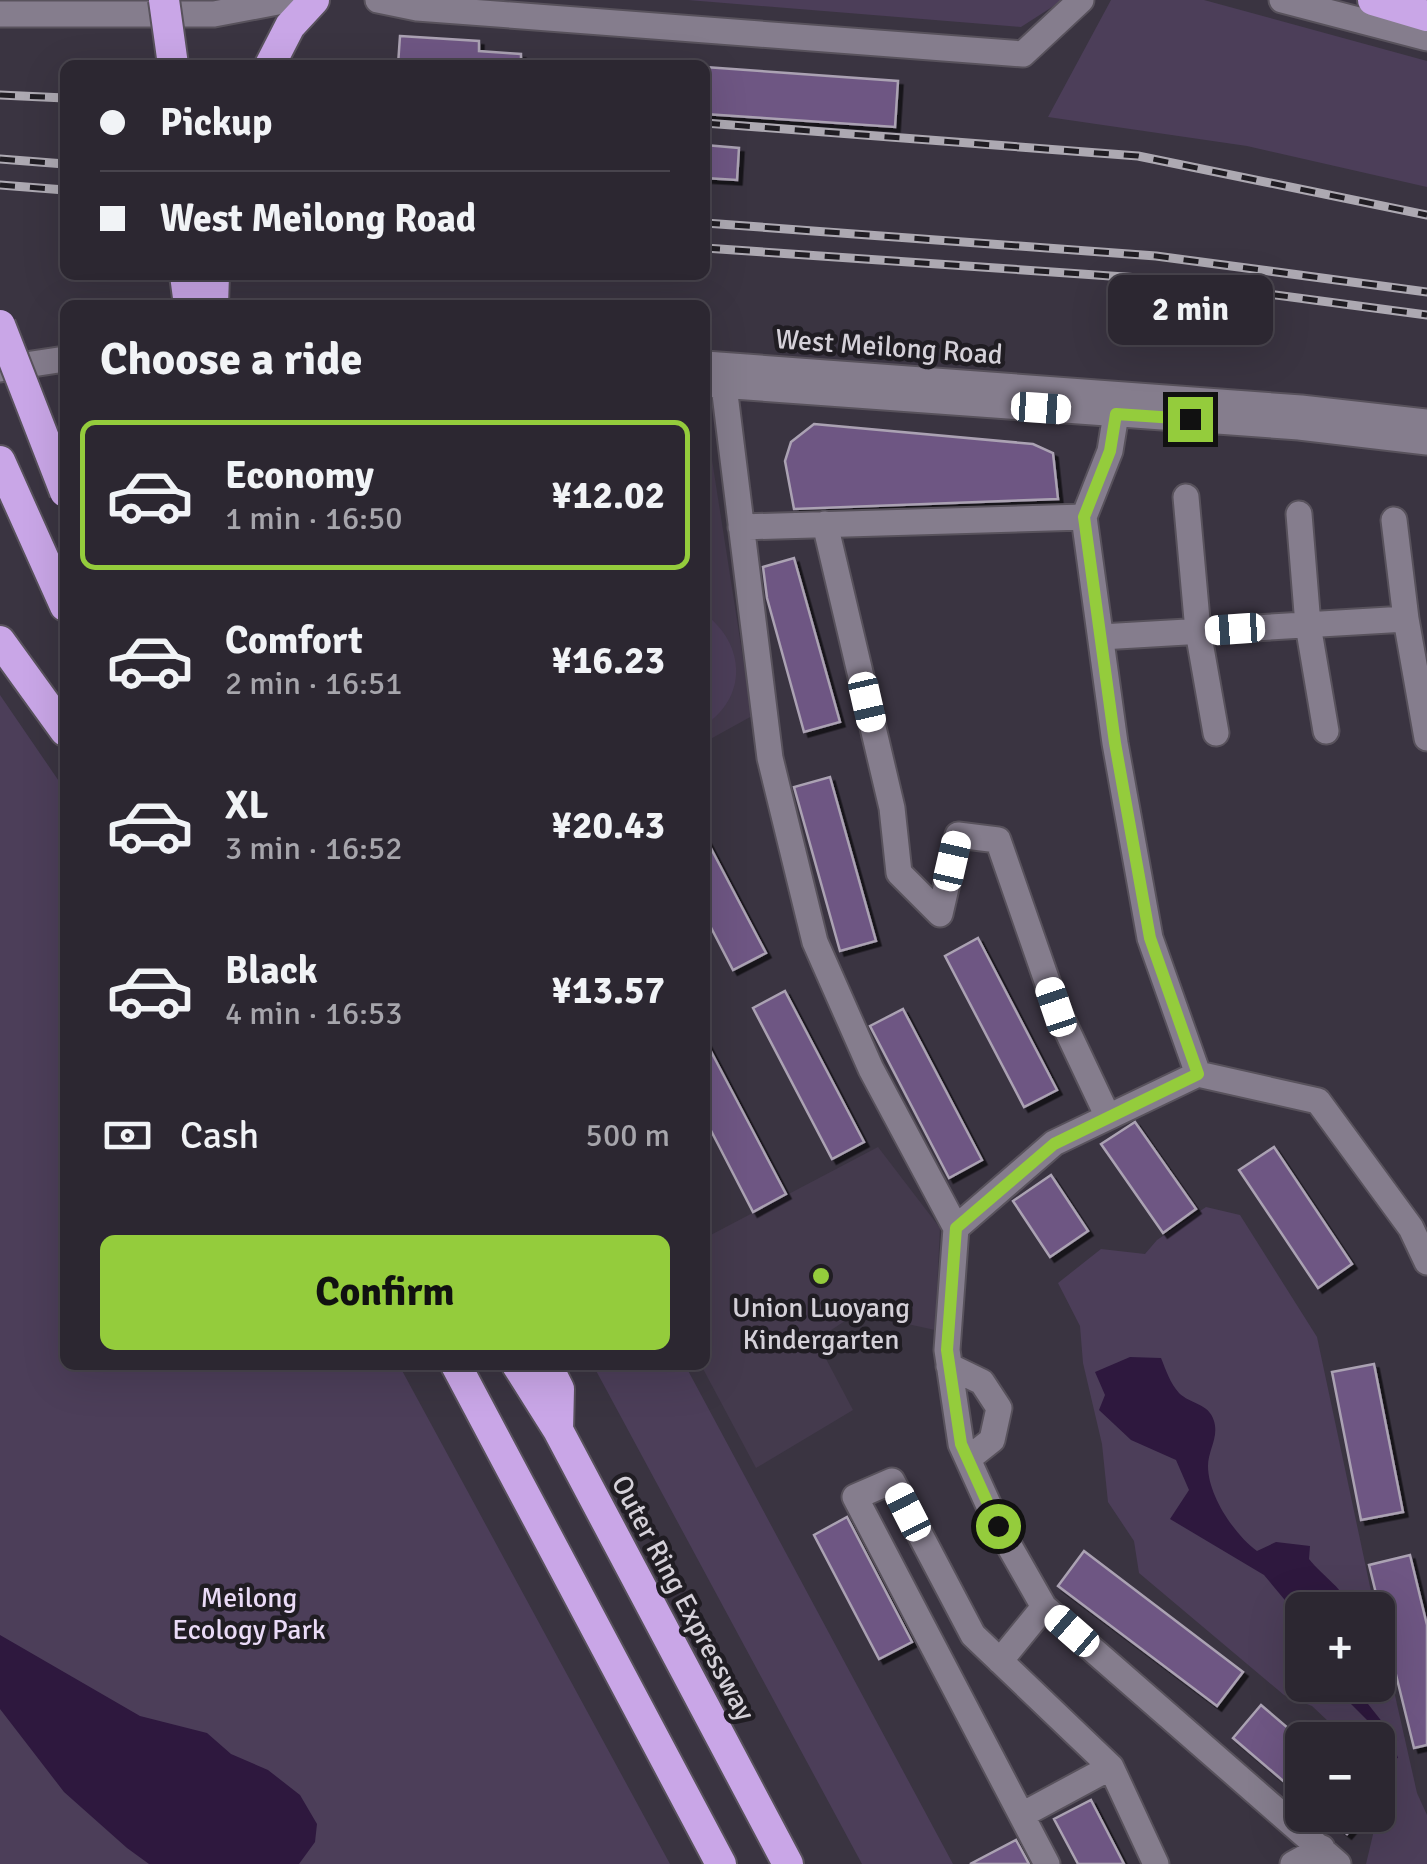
<!DOCTYPE html>
<meta charset="utf-8">
<style>
body{margin:0;font-family:Signika,sans-serif;background:#342f39;color:#f1f3f6;height:100vh;display:flex;flex-direction:column;font-size:38px;white-space:nowrap}
*{box-sizing:border-box;margin:0}
p{font-size:32px;color:#a6a5ab}
.icon{flex:none;width:55px;height:55px;fill:none;stroke:currentColor;stroke-width:2;stroke-linecap:round;stroke-linejoin:round}
.map{position:relative;flex:1;overflow:hidden}
.details{position:absolute;left:60px;top:300px;width:650px;height:1070px;display:flex;flex-direction:column;background:#2c2731;border-radius:15px;box-shadow:0 10px 40px #0002,0 0 0 2px #48444d}
.details>*{flex:none}
.hud{position:absolute;left:60px;top:60px;width:650px;height:220px;border-radius:15px;box-shadow:0 10px 40px #0002,0 0 0 2px #48444d;display:grid;align-content:center;height:220px;padding:0 40px;background:#2c2731}
.fabs{position:absolute;left:1285px;top:1592px;display:grid;gap:20px}
.fabs a{display:grid;place-items:center;width:110px;height:110px;border-radius:15px;background:#2c2731;box-shadow:0 10px 40px #0002,0 0 0 2px #48444d;font-size:50px}
.end{position:absolute;width:45px;height:45px;margin:-22px;border:12px solid #94cc3c;background:#111;box-shadow:0 0 0 5px #111}
.from{border-radius:50%}
.bubble{position:absolute;height:70px;border-radius:15px;background:#2c2731;box-shadow:0 10px 40px #0002,0 0 0 2px #48444d;font-size:32px;font-weight:700;line-height:70px;text-align:center}
.car{position:absolute;width:30px;height:60px;margin:-30px -15px;border-radius:12px;box-shadow:0 0 8px 2px #0007;background:linear-gradient(#fff 24%,#345 0 40%,#fff 0 76%,#345 0 86%,#fff 0)}
.hud b{display:flex;align-items:center;gap:35px;height:95px;font-size:38px}
.hud b+b{border-top:2px solid #48444d}
.hud i{width:25px;height:25px;background:#f1f3f6}
ul{padding:0;list-style:none}
li{display:flex;align-items:center;gap:30px;height:150px;margin:0 20px 15px;padding:0 20px;border:5px solid transparent;border-radius:15px}
li div{flex:1}
li b{display:block;font-size:38px}
li em{font-style:normal;font-weight:700}
li.active{border-color:#94cc3c}
li>.icon{width:90px;height:90px;stroke-width:1.5}
h2{padding:0 40px;font-size:45px;line-height:120px}
.pay{display:flex;align-items:center;gap:25px;height:110px;padding:0 40px;font-size:38px}
.pay p{margin-inline-start:auto}
.button{display:flex;gap:20px;margin-top:auto;padding:20px 40px}
.button a{flex:1;height:115px;border-radius:15px;background:#94cc3c;color:#111;font-size:40px;font-weight:700;line-height:115px;text-align:center}
.map>svg:first-child{display:block}
.built{fill:#443a4d}
.green{fill:#4c3e59}
.water{fill:#2e183e}
.building{fill:#6e5783;stroke:#aba2b3;stroke-width:2.5;filter:url(#shadow)}
.lines{fill:none;stroke-linecap:round;stroke-linejoin:round}
.minor-casing{stroke:#58525c;stroke-width:29}
.highway-casing{stroke:#58525c;stroke-width:34}
.minor{stroke:#857d8d;stroke-width:25}
.highway{stroke:#c9a6e7;stroke-width:30}
.rail-casing{stroke:#ada9b2;stroke-width:9}
.rail{stroke:#201d23;stroke-width:5;stroke-dasharray:15;stroke-linecap:butt}
.highway-bridge-casing{stroke:#58525c;stroke-width:34;stroke-linecap:butt}
.highway-bridge{stroke:#c9a6e7;stroke-width:30}
.route{stroke:#94cc3c;stroke-width:12}
.poi-dot{fill:#94cc3c;stroke:#201d23;stroke-width:4}
.labels{text-anchor:middle;dominant-baseline:central;stroke-width:9;stroke-linejoin:round;paint-order:stroke}
.street-label{font-size:28px;fill:#d5d1d9;stroke:#201d23}
.poi-label{font-size:28px;fill:#d5d1d9;stroke:#201d23}
.park-label{font-size:28px;fill:#eadbf7;stroke:#201d23}
</style>
<div class="map">
<svg width="1427" height="1864" viewBox="0 0 1427 1864">
<defs>
<filter id="shadow"><feDropShadow dx="4.5" dy="4.5" stdDeviation="0" flood-color="#0009"/></filter>
</defs>
<rect width="100%" height="100%" fill="#3a3441"/>
<path class="built" d="M 705,415 L 752,716 L 705,742 Z
M 878,1147 L 940,1228 L 935,1330 L 857,1313 L 816,1340 L 853,1410 L 756,1468 L 701,1365 L 705,1365 L 705,1238 Z"/>
<path class="green" d="M 688,0 L 1063,0 L 1021,27 Z
M 1111,0 L 1204,0 L 1427,61 L 1427,187 L 1247,146 L 1048,117 Z
M 705,614 C 745,644 748,696 705,725 Z
M 0,695 L 65,790 L 65,1365 L 399,1365 L 670,1864 L 0,1864 Z
M 1206,1207 L 1240,1215 L 1317,1337 L 1375,1610 L 1302,1610 L 1302,1685 L 1378,1685 L 1378,1620 L 1417,1793 L 1427,1815 L 1427,1864 L 1366,1864 L 1380,1805 L 1378,1740 L 1348,1740 L 1312,1706 L 1284,1695 L 1139,1573 L 1134,1541 L 1108,1502 L 1102,1444 L 1083,1363 L 1080,1326 L 1058,1283 L 1101,1249 L 1145,1254 L 1157,1240 Z
M 593,1365 L 685,1365 L 953,1864 L 862,1864 Z"/>
<path class="water" d="M 1130,1357 L 1161,1358 C 1166,1370 1170,1383 1179,1393 C 1190,1404 1209,1403 1214,1421 C 1219,1438 1208,1450 1208,1466 C 1208,1496 1235,1535 1257,1551 L 1276,1542 L 1310,1546 L 1309,1559 C 1323,1577 1345,1589 1351,1610 L 1338,1610 L 1332,1599 L 1312,1591 L 1289,1605 L 1264,1575 L 1170,1519 L 1189,1490 L 1176,1460 L 1131,1440 L 1099,1410 L 1105,1395 L 1095,1372 Z
M 0,1635 L 140,1716 L 207,1733 L 231,1754 L 268,1770 L 300,1795 L 317,1824 L 315,1842 L 299,1864 L 149,1864 L 127,1848 L 64,1792 L 0,1709 Z
M 1342,1685 L 1353,1685 L 1387,1728 L 1398,1758 L 1389,1760 L 1381,1734 L 1344,1697 Z"/>
<path class="building" d="M 400,36 L 479,41 L 479,51 L 521,54 L 521,65 L 398,65 Z
M 705,67 L 898,81 L 895,127 L 705,114 Z
M 705,145 L 739,148 L 737,180 L 705,178 Z
M 814,424 L 1033,444 L 1053,453 L 1058,499 L 794,509 L 785,461 L 791,442 Z
M 794,558 L 840,722 L 804,732 L 767,598 L 763,567 Z
M 830,777 L 876,941 L 840,951 L 794,787 Z
M 705,837 L 766,953 L 733,970 L 705,916 Z
M 978,938 L 1057,1090 L 1024,1107 L 945,956 Z
M 785,991 L 864,1142 L 832,1159 L 753,1008 Z
M 903,1009 L 982,1160 L 949,1178 L 870,1026 Z
M 705,1040 L 786,1194 L 753,1212 L 705,1119 Z
M 1135,1122 L 1196,1209 L 1163,1233 L 1101,1144 Z
M 1274,1147 L 1352,1264 L 1318,1288 L 1239,1170 Z
M 1051,1175 L 1088,1231 L 1050,1257 L 1013,1201 Z
M 1374,1364 L 1403,1512 L 1361,1520 L 1332,1372 Z
M 847,1517 L 912,1642 L 879,1659 L 814,1535 Z
M 1084,1551 L 1243,1672 L 1217,1706 L 1058,1586 Z
M 1410,1555 L 1427,1625 L 1427,1745 L 1414,1748 L 1369,1565 Z
M 1261,1705 L 1302,1740 L 1302,1797 L 1233,1738 Z
M 1091,1800 L 1124,1864 L 1078,1864 L 1054,1819 Z
M 1324,1815 L 1363,1815 L 1347,1834 Z
M 1016,1840 L 1029,1864 L 970,1864 Z"/>
<g class="lines">
<g class="minor-casing">
<path id="minor" d="M 378,0 L 417,8 L 1023,54 L 1081,0
M 1282,0 L 1427,38
M 0,14 L 214,14 L 288,0
M 705,364 L 1301,408 L 1427,422
M 0,369 L 65,359
M 705,384 L 1299,427 L 1427,442
M 724,386 L 770,758 L 815,942 L 871,1069 L 956,1228 L 947,1350 L 961,1444 L 998,1526 L 1044,1607 L 1338,1864
M 1116,414 L 1110,451 L 1084,517 L 1115,743 L 1150,938 L 1198,1074
M 1186,497 L 1198,631 L 1216,733
M 1299,514 L 1308,625 L 1326,731
M 1394,520 L 1406,619
M 825,524 L 892,808 L 899,873 L 940,914 L 958,835 L 998,840 L 1056,1007 L 1108,1117
M 741,527 L 1084,517
M 1101,637 L 1406,619 L 1427,738
M 956,1228 L 1054,1143 L 1198,1074 L 1318,1101 L 1411,1228 L 1427,1262
M 949,1366 L 982,1382 L 999,1408 L 992,1440 L 968,1459
M 1000,1661 L 1044,1607
M 1022,1815 L 1111,1767
M 1047,1864 L 855,1497 L 892,1481 L 973,1635 L 1111,1767 L 1156,1864
M 1293,1864 L 1322,1848"/>
</g>
<g class="highway-casing">
<path id="highway" d="M 1373,0 L 1427,16
M 270,65 L 290,26 L 314,0
M 185,275 L 189,305
M 213,305 L 214,275
M 0,461 L 65,606
M 0,641 L 65,731
M 456,1365 L 721,1864
M 517,1365 L 558,1430 L 788,1864
M 547,1365 L 559,1389 L 558,1430"/>
</g>
<use href="#minor" class="minor"/>
<use href="#highway" class="highway"/>
<g class="rail-casing">
<path id="rail" d="M 0,95 L 65,98
M 705,123 L 1138,156 L 1427,215
M 0,159 L 65,164
M 0,185 L 65,190
M 705,223 L 1156,256 L 1427,292
M 705,248 L 1154,279 L 1427,315"/>
</g>
<use href="#rail" class="rail"/>
<g class="highway-bridge-casing">
<path id="highway-bridge" d="M 164,0 L 173,65
M 0,325 L 65,492"/>
</g>
<use href="#highway-bridge" class="highway-bridge"/>
</g>
<g class="lines">
<path class="route" d="M 998,1526 L 961,1444 L 947,1350 L 956,1228 L 1054,1144 L 1198,1074 L 1150,938 L 1115,743 L 1084,517 L 1110,451 L 1116,414 L 1190,419"/>
</g>
<circle class="poi-dot" cx="821" cy="1276" r="10"/>
<g class="labels">
<g class="street-label">
<text transform="translate(889 347) rotate(4)">West Meilong Road</text>
<text transform="translate(683 1598) rotate(62)">Outer Ring Expressway</text>
</g>
<g class="poi-label">
<text x="821" y="1308">Union Luoyang<tspan x="821" dy="32">Kindergarten</tspan></text>
</g>
<g class="park-label">
<text x="249" y="1598">Meilong<tspan x="249" dy="32">Ecology Park</tspan></text>
</g>
</g>
</svg>
<div class="fabs">
<a>+</a>
<a>−</a>
</div>
<i class="end from" style="left:998px;top:1526px"></i>
<i class="end" style="left:1190px;top:419px"></i>
<div class="bubble" style="left:1108px;top:275px;width:165px">2 min</div>
<i class="car" style="left:1041px;top:408px;rotate:94deg"></i>
<i class="car" style="left:1235px;top:629px;rotate:266deg"></i>
<i class="car" style="left:867px;top:702px;rotate:167deg"></i>
<i class="car" style="left:952px;top:861px;rotate:13deg"></i>
<i class="car" style="left:1056px;top:1007px;rotate:341deg"></i>
<i class="car" style="left:908px;top:1512px;rotate:333deg"></i>
<i class="car" style="left:1072px;top:1631px;rotate:311deg"></i>
<div class="hud">
<b><i class="from"></i>Pickup</b>
<b><i></i>West Meilong Road</b>
</div>
<section class="details">
<h2>Choose a ride</h2>
<ul>
<li class="active"><svg class="icon" aria-label="car" viewBox="0 0 24 24"><path d="M5 17H2v-5l4-1 3-4h7l3 4 3 1v5h-3M9 17h6M6 11h13"/><circle cx="7" cy="17" r="2"/><circle cx="17" cy="17" r="2"/></svg><div><b>Economy</b><p>1 min · 16:50</p></div><em>¥12.02</em></li>
<li><svg class="icon" aria-label="car" viewBox="0 0 24 24"><path d="M5 17H2v-5l4-1 3-4h7l3 4 3 1v5h-3M9 17h6M6 11h13"/><circle cx="7" cy="17" r="2"/><circle cx="17" cy="17" r="2"/></svg><div><b>Comfort</b><p>2 min · 16:51</p></div><em>¥16.23</em></li>
<li><svg class="icon" aria-label="car" viewBox="0 0 24 24"><path d="M5 17H2v-5l4-1 3-4h7l3 4 3 1v5h-3M9 17h6M6 11h13"/><circle cx="7" cy="17" r="2"/><circle cx="17" cy="17" r="2"/></svg><div><b>XL</b><p>3 min · 16:52</p></div><em>¥20.43</em></li>
<li><svg class="icon" aria-label="car" viewBox="0 0 24 24"><path d="M5 17H2v-5l4-1 3-4h7l3 4 3 1v5h-3M9 17h6M6 11h13"/><circle cx="7" cy="17" r="2"/><circle cx="17" cy="17" r="2"/></svg><div><b>Black</b><p>4 min · 16:53</p></div><em>¥13.57</em></li>
</ul>
<div class="pay"><svg class="icon" aria-label="cash" viewBox="0 0 24 24"><path d="M3 7h18v10H3z"/><circle cx="12" cy="12" r="2"/></svg>Cash<p>500 m</p></div>
<div class="button"><a>Confirm</a></div>
</section>
</div>
